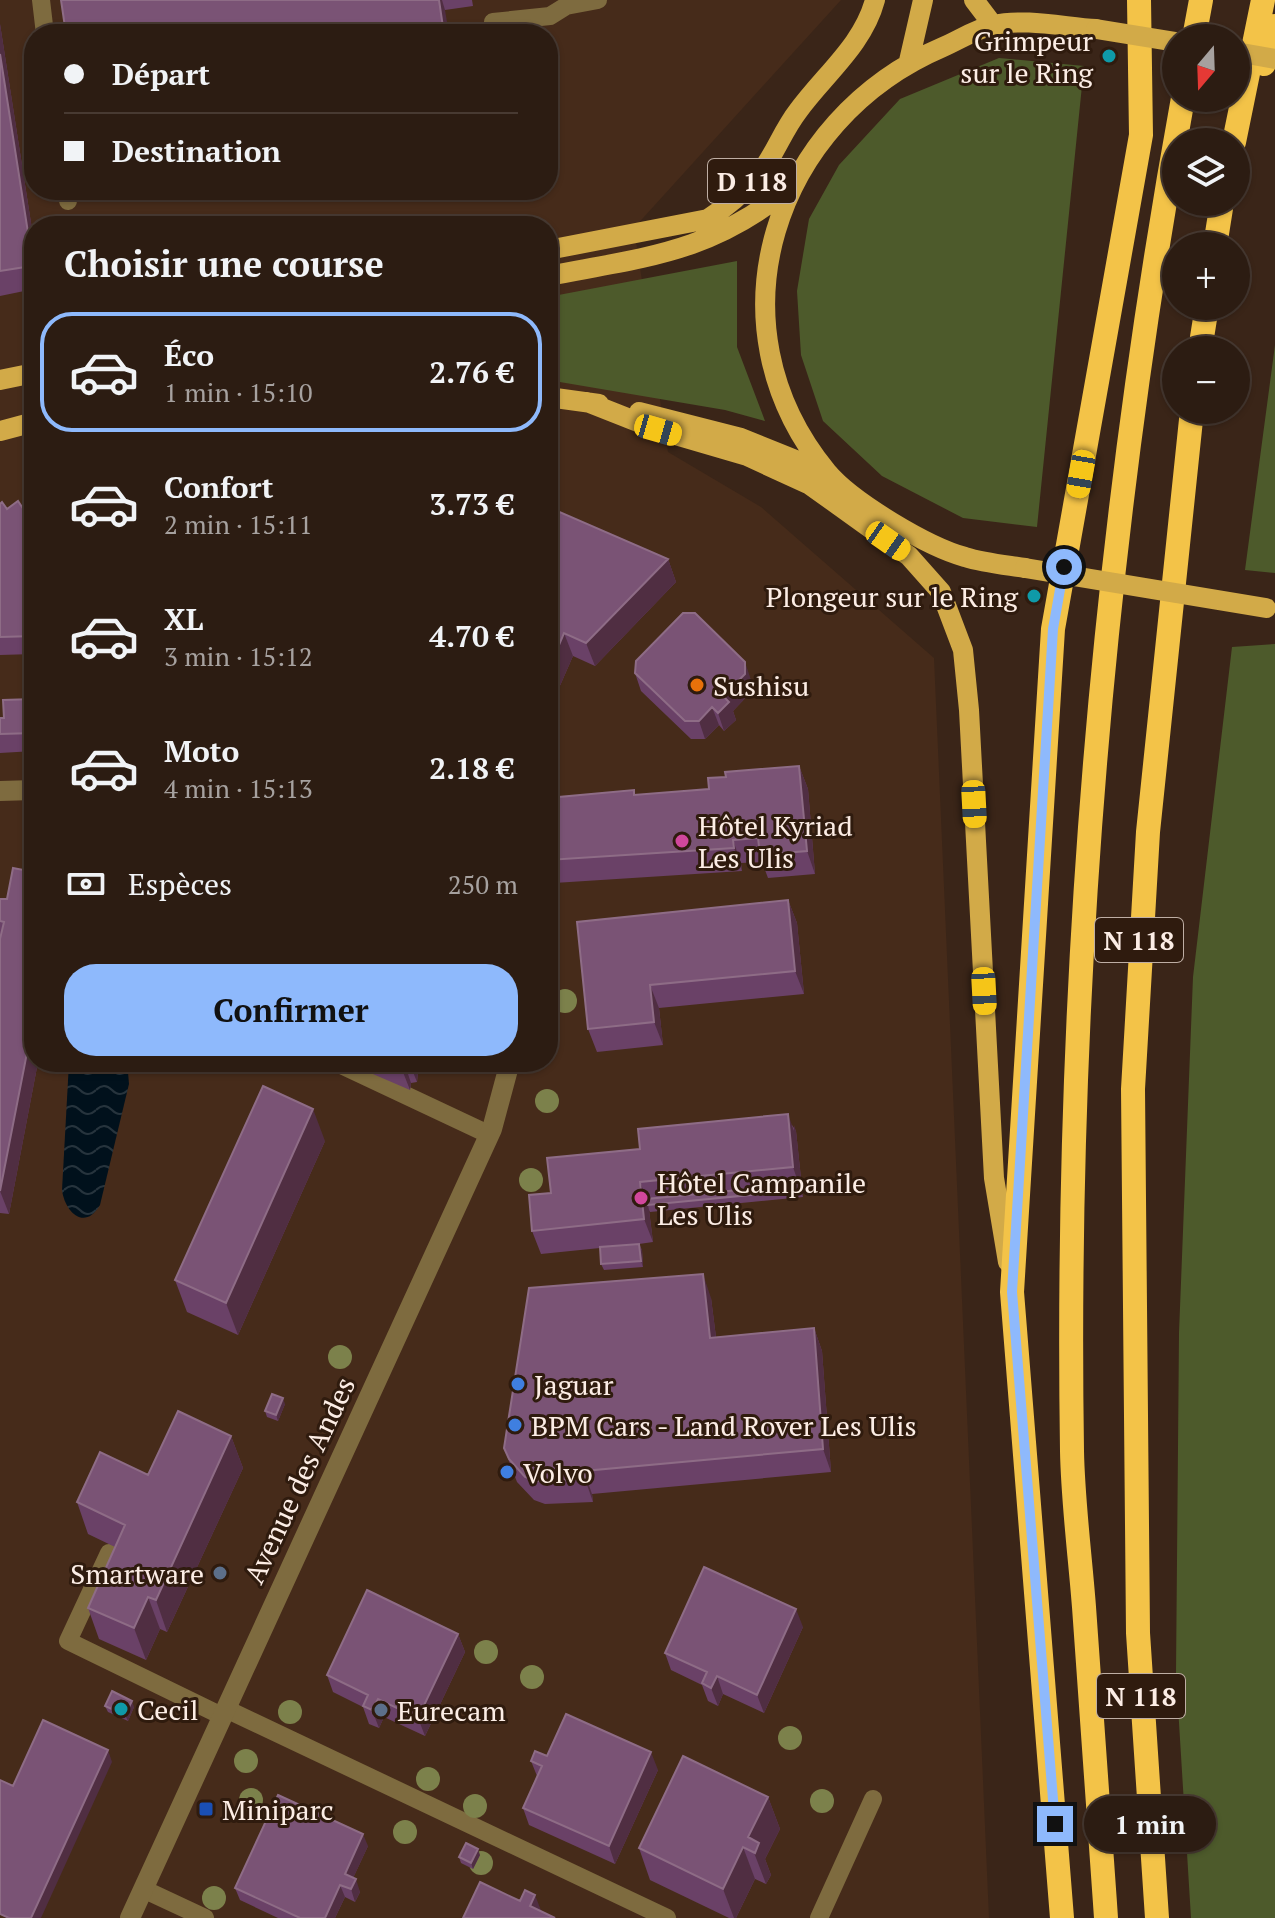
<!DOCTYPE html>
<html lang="fr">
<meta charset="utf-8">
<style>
body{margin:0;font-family:"PT Serif",serif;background:#382920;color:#f1f3f6;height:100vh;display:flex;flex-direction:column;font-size:30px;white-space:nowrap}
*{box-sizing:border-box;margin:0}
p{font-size:26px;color:#a6a19f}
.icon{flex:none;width:44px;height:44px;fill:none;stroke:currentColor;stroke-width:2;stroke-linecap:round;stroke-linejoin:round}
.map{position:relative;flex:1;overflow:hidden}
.details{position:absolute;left:24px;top:216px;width:534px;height:856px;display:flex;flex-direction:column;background:#2c1c12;border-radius:32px;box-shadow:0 2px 6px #0004,0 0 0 2px #483a32}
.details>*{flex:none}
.guide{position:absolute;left:24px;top:24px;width:534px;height:176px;border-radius:32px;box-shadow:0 2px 6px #0004,0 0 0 2px #483a32;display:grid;align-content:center;height:176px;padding:0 40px;background:#2c1c12}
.needle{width:52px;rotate:199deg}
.tools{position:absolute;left:1162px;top:24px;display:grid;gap:16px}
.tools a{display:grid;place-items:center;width:88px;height:88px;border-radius:50%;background:#2c1c12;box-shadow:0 2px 6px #0004,0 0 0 2px #483a32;font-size:40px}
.end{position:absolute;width:36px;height:36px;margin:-18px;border:10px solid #8eb9fc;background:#111;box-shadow:0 0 0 4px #111}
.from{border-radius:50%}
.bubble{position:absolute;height:56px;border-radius:28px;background:#2c1c12;box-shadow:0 2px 6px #0004,0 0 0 2px #483a32;font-size:26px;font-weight:600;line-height:56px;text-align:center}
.car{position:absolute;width:24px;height:48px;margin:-24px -12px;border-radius:10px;box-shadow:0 0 6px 2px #0007;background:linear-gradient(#f5c518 24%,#345 0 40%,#f5c518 0 76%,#345 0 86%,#f5c518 0)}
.guide b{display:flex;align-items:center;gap:28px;height:76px;font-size:30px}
.guide b+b{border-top:2px solid #483a32}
.guide i{width:20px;height:20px;background:#f1f3f6}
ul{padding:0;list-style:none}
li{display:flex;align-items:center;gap:24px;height:120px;margin:0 16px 12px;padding:0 24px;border:4px solid transparent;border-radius:32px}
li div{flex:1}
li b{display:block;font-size:30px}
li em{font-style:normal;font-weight:600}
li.selected{border-color:#8eb9fc}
li>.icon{width:72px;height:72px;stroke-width:1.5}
h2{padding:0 40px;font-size:36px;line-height:96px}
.pay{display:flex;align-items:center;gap:20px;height:88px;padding:0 40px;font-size:30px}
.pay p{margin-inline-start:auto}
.action{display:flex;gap:16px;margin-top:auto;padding:16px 40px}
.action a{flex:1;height:92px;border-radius:32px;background:#8eb9fc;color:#111;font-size:32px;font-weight:600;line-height:92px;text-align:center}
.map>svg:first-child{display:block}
.built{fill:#462b1a;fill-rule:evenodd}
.green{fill:#4d5a2b}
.water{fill:url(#water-waves)}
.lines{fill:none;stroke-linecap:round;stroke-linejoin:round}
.lane{stroke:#7e6b3f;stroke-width:18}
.street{stroke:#7e6b3f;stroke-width:20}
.primary{stroke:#d2aa48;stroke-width:20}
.highway{stroke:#f3c348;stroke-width:24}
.primary-bridge{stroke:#d2aa48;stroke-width:20}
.tree{fill:#7c814b}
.wall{fill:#6a4167}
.shaded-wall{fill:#502e42}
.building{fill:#7a5375;stroke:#8e6c86;stroke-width:2}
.route{stroke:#8eb9fc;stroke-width:10}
.culture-dot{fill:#0f9aa8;stroke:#2f1b0e;stroke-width:3}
.food-dot{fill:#e8710a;stroke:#2f1b0e;stroke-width:3}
.hotel-dot{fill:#d1479c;stroke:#2f1b0e;stroke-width:3}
.shop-dot{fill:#3f7fe0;stroke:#2f1b0e;stroke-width:3}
.service-dot{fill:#5c6f8a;stroke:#2f1b0e;stroke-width:3}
.transit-dot{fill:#1a4fb4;stroke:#2f1b0e;stroke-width:3}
.labels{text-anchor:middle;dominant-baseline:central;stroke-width:6;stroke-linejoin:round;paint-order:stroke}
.shield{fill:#2f1b0e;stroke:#beaea4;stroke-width:2}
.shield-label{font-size:26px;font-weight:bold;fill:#fcede5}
.poi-label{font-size:28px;fill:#fcede5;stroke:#2f1b0e;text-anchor:start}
.street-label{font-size:28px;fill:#fcede5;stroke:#2f1b0e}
</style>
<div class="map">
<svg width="1275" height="1918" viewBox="0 0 1275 1918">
<defs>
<pattern id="water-waves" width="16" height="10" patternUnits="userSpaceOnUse" patternTransform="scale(2)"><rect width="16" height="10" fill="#01111c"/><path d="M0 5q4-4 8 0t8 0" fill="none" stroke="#27343d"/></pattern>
</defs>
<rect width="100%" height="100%" fill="#3a2518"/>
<path class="built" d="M 0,0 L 841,0 L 634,228 L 668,452 L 761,507 L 934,658 L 989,1918 L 0,1918 ZM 34,34 L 548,34 L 548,190 L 34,190 ZM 34,226 L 548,226 L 548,1062 L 34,1062 Z"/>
<path class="green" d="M 999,58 L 1084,66 L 1037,527 L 963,518 L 882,476 L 823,421 L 801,355 L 797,291 L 809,219 L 839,165 L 900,99 Z
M 737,261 L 737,347 L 765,421 L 725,410 L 548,380 L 548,297 Z
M 1275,345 L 1275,573 L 1245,570 Z
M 1275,644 L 1275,1918 L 1191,1918 L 1176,1674 L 1179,1333 L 1193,977 L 1232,647 Z"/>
<path class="water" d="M 69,1062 L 120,1062 L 128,1072 L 129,1084 L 100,1205 C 85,1231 65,1213 62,1190 Z"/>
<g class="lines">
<path class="lane" d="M 41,0 L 45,34
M 493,22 L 550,16 L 566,6 L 598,0
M 67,190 L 68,201
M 335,1062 L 488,1134
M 109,1553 L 68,1641 L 222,1716
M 226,1709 L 667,1918
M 143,1889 L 205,1918
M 819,1918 L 873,1799"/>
<path class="street" d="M 0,791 L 34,790
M 130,1918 L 492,1129 L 510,1062"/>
<path class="primary" d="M 974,0 L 993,25
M 909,61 L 923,0
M 548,250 L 708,219 C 728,206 748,189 763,169 C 776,151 784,129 798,111 C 825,74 863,45 875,0
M 548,276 C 646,257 712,253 792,186
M 0,380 L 34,373
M 548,397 L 599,404
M 587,402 L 658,430 L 747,456 L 810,485 L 909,556 L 941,592 L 963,650 L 969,710 L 994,1178 L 1008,1262
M 639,412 L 741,438 L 828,473
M 0,431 L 34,422
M 1025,568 C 1006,565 984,563 965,557 C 928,547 852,502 827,472 C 705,324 774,119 943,47 C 959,40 976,29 993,25 C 1025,18 1064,27 1096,29"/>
<path class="highway" d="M 1194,38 L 1201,0
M 1264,64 L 1275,26
M 1234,142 L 1263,0
M 1215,246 L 1222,202
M 1200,350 L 1207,306
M 1062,1918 L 1012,1292 L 1053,629 L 1141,135 L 1139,0
M 1106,1918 C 1099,1814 1091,1710 1084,1607 C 1080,1555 1073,1503 1072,1451 C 1065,998 1102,543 1183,98
M 1157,1918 L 1138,1633 L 1133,1089 L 1148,832 L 1192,410"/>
<path class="primary-bridge" d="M 1096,29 L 1176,42
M 1236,52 L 1275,59
M 1025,568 L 1266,608"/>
</g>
<g class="tree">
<circle cx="565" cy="1001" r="12"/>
<circle cx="547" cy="1101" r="12"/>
<circle cx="531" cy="1180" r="12"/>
<circle cx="340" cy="1357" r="12"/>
<circle cx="486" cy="1652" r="12"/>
<circle cx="532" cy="1677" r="12"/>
<circle cx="290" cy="1712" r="12"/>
<circle cx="790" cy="1738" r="12"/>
<circle cx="246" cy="1761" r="12"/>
<circle cx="428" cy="1779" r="12"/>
<circle cx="251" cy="1800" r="12"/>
<circle cx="822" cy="1801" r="12"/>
<circle cx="475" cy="1806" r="12"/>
<circle cx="405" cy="1832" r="12"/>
<circle cx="481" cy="1863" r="12"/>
<circle cx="214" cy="1898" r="12"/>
</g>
<path class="wall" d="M 61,0 L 472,0 L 473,6 L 445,10 Z
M 0,24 L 34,242 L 34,289 L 0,296 Z
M 34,497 L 34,654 L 0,655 L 0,504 L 7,509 L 22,507 Z
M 548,507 L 668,559 L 676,582 L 595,666 L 573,656 L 548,713 Z
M 635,673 L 751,680 L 751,692 L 733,711 L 736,720 L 724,731 L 719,725 L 705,739 L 691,739 L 641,691 Z
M 34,699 L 34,751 L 0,753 L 0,718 L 4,718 Z
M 799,766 L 808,789 L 815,874 L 768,878 L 762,862 L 741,863 L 742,871 L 554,883 L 548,865 L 548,798 L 636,795 L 709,789 L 726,777 Z
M 0,899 L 34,1062 L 38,1062 L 9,1214 L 0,1213 Z
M 788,900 L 797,923 L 804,994 L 659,1008 L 663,1045 L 597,1052 L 588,1029 L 577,922 Z
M 345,1062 L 419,1062 L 417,1082 L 411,1083 L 410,1090 Z
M 792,1125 L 796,1131 L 803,1197 L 650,1212 L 649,1210 L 653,1242 L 632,1245 L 639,1244 L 642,1250 L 643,1267 L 604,1270 L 601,1264 L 600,1248 L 541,1254 L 532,1231 L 551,1193 L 640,1149 Z
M 325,1141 L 238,1335 L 187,1312 L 175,1280 Z
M 711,1298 L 716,1337 L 814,1328 L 822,1351 L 831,1472 L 592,1494 L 593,1502 L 545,1504 L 534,1500 L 517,1482 L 504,1448 Z
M 285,1404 L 278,1421 L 267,1417 L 265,1411 Z
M 231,1436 L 243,1468 L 167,1632 L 160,1629 L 146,1660 L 99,1639 L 88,1608 L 115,1547 L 88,1534 L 77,1502 L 148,1475 Z
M 803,1627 L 764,1713 L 723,1694 L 718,1706 L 708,1701 L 702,1685 L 671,1670 L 665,1653 Z
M 458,1634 L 465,1652 L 425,1736 L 384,1717 L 379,1728 L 369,1724 L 363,1707 L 333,1692 L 327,1675 Z
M 105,1706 L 134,1707 L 128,1721 L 108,1712 Z
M 531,1761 L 658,1770 L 615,1864 L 529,1825 L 523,1808 L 537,1776 Z
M 768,1797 L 780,1829 L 765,1859 L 771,1875 L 766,1884 L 755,1879 L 736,1918 L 729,1918 L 650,1880 L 639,1848 Z
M 368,1846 L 353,1878 L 360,1892 L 355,1902 L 345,1897 L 335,1918 L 278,1918 L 240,1900 L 235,1888 Z
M 480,1855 L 473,1869 L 461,1863 L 459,1857 Z"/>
<path class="shaded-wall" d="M 439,0 L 442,0 L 445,10 L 449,34 L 444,34 Z
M 0,24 L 34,242 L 33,290 L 25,267 L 0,54 Z
M 668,559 L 676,582 L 595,666 L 586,643 Z
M 564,633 L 573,656 L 548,713 L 548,671 Z
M 745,662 L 751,680 L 751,692 L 733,711 L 736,720 L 724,731 L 718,713 L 723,696 Z
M 712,707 L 719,725 L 705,739 L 699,721 Z
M 799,766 L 808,789 L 815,874 L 807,851 Z
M 733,840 L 741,863 L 742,871 L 734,848 Z
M 788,900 L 797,923 L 804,994 L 795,971 Z
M 650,985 L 659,1008 L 663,1045 L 654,1022 Z
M 34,1017 L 34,1062 L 38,1062 L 9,1214 L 0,1191 Z
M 402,1062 L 404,1062 L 411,1083 L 410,1090 L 401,1067 Z
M 409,1062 L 419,1062 L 417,1082 Z
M 313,1109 L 325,1141 L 238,1335 L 226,1303 Z
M 788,1114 L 794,1131 L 794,1125 L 796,1131 L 803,1197 L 793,1167 Z
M 640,1182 L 649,1205 L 648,1205 L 649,1210 L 653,1242 L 644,1219 Z
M 639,1244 L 642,1250 L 643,1267 L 641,1261 Z
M 703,1274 L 711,1298 L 719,1361 L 710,1338 Z
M 814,1328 L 822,1351 L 831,1472 L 823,1449 Z
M 283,1398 L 285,1404 L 278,1421 L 276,1415 Z
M 231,1436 L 243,1468 L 167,1632 L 156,1600 Z
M 584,1471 L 592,1494 L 593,1502 L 585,1479 Z
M 148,1597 L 160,1629 L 146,1660 L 134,1628 Z
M 796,1609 L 803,1627 L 764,1713 L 757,1695 Z
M 458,1634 L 465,1652 L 425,1736 L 418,1718 Z
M 717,1676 L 723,1694 L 718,1706 L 711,1688 Z
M 378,1699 L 384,1717 L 379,1728 L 372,1710 Z
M 132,1701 L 134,1707 L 128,1721 L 125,1715 Z
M 108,1750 L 112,1762 L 41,1918 L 31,1918 Z
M 651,1752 L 658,1770 L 615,1864 L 609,1846 Z
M 768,1797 L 780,1829 L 765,1859 L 771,1875 L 766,1884 L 748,1837 Z
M 363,1834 L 368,1846 L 349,1887 L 345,1874 Z
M 743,1847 L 755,1879 L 736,1918 L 734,1918 L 723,1889 Z
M 478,1849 L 480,1855 L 473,1869 L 471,1863 Z
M 356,1879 L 360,1892 L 355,1902 L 351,1889 Z
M 340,1885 L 345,1897 L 335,1918 L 325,1918 Z
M 535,1895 L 542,1913 L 530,1906 Z"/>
<path class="building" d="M 61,0 L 439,0 L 444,34 L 66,34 Z
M 0,54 L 32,258 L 25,267 L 0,271 Z
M 34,497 L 34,636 L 0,637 L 0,504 L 2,502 L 7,509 L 18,501 L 22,507 Z
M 548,507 L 668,559 L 586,643 L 564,633 L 548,671 Z
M 683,613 L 695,613 L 745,662 L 745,674 L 723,696 L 729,702 L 718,713 L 712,707 L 699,721 L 685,721 L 635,673 L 636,661 Z
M 34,699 L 34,733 L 0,734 L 0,718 L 4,718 L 3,700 Z
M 799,766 L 807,851 L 760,855 L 758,838 L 733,840 L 734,848 L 548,860 L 548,798 L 634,790 L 634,795 L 709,789 L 708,778 L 726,777 L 725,772 Z
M 13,868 L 34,872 L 34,1017 L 0,1191 L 0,939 L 4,922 L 0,921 L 0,899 L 7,899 Z
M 788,900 L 795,971 L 650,985 L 654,1022 L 588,1029 L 577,922 Z
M 389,1062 L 402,1062 L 401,1067 Z
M 263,1086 L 313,1109 L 226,1303 L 175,1280 Z
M 788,1114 L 793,1167 L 640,1182 L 644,1219 L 532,1231 L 529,1195 L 551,1193 L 547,1158 L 640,1149 L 638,1129 Z
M 800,1184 L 801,1190 L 648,1205 L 647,1199 Z
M 639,1244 L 641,1261 L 601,1264 L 600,1247 Z
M 703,1274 L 710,1338 L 814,1328 L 823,1449 L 584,1471 L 585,1479 L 537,1481 L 525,1477 L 509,1459 L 504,1448 L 529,1288 Z
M 272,1394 L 283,1398 L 276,1415 L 265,1411 Z
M 178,1411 L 231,1436 L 156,1600 L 148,1597 L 134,1628 L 88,1608 L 125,1525 L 77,1502 L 100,1452 L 148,1475 Z
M 704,1567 L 796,1609 L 757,1695 L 717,1676 L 711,1688 L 702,1683 L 707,1672 L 665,1653 Z
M 367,1590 L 458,1634 L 418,1718 L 378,1699 L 372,1710 L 363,1706 L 368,1695 L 327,1675 Z
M 112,1691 L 132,1701 L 125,1715 L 105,1706 Z
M 566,1714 L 651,1752 L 609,1846 L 523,1808 L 542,1766 L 531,1761 L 535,1751 L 547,1756 Z
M 43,1720 L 108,1750 L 31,1918 L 9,1918 L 0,1914 L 0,1780 L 13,1786 Z
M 683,1756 L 768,1797 L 748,1837 L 759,1843 L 755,1853 L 743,1847 L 723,1889 L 639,1848 Z
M 278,1795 L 363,1834 L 345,1874 L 356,1879 L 351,1889 L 340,1885 L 325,1918 L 300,1918 L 235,1888 Z
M 466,1843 L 478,1849 L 471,1863 L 459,1857 Z
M 480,1882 L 520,1901 L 525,1890 L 535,1895 L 530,1906 L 555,1918 L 463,1918 Z"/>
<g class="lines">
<path class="route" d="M 1055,1824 L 1012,1292 L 1053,629 L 1064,567"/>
</g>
<g class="culture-dot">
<circle cx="1109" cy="56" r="8"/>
<circle cx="1034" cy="596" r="8"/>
<circle cx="121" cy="1709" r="8"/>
</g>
<circle class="food-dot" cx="697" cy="685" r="8"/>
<g class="hotel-dot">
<circle cx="682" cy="841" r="8"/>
<circle cx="641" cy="1198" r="8"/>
</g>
<g class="shop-dot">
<circle cx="518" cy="1384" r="8"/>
<circle cx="515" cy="1425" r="8"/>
<circle cx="507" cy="1472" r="8"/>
</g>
<g class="service-dot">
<circle cx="220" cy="1573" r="8"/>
<circle cx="381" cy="1710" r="8"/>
</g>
<rect class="transit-dot" x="198" y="1801" width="16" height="16" rx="4"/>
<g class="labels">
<g class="shield">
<rect x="708" y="159" width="88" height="44" rx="6"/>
<rect x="1095" y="918" width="88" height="44" rx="6"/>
<rect x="1097" y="1674" width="88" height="44" rx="6"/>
</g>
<g class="shield-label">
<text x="752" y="181">D 118</text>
<text x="1139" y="940">N 118</text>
<text x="1141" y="1696">N 118</text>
</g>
<g class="poi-label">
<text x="1093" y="40" text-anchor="end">Grimpeur<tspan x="1093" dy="32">sur le Ring</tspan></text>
<text x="1018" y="596" text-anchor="end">Plongeur sur le Ring</text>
<text x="713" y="685">Sushisu</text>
<text x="698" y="825">Hôtel Kyriad<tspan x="698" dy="32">Les Ulis</tspan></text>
<text x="657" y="1182">Hôtel Campanile<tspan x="657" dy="32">Les Ulis</tspan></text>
<text x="534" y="1384">Jaguar</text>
<text x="531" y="1425">BPM Cars - Land Rover Les Ulis</text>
<text x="523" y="1472">Volvo</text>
<text x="204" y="1573" text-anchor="end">Smartware</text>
<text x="137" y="1709">Cecil</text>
<text x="397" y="1710">Eurecam</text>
<text x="222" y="1809">Miniparc</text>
</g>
<g class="street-label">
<text transform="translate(299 1480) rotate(-65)">Avenue des Andes</text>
</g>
</g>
</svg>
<div class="tools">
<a><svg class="needle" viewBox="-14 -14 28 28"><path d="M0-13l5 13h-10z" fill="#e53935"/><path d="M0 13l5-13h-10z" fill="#a6a19f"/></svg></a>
<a><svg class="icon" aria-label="layers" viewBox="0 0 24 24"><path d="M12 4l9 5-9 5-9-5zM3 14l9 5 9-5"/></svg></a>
<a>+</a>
<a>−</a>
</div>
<i class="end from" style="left:1064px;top:567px"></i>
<i class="end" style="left:1055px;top:1824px"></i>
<div class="bubble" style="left:1084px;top:1796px;width:132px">1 min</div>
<i class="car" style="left:658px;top:430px;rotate:106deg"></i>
<i class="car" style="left:1081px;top:474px;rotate:190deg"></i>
<i class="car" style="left:888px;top:541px;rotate:125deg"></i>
<i class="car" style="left:974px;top:804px;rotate:177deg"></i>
<i class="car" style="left:984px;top:991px;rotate:177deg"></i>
<div class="guide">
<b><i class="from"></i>Départ</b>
<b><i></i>Destination</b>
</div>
<section class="details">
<h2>Choisir une course</h2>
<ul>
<li class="selected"><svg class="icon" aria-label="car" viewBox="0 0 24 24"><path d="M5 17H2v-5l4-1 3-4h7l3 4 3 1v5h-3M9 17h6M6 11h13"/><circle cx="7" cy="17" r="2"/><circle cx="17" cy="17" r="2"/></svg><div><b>Éco</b><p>1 min · 15:10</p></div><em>2.76 €</em></li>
<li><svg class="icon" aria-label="car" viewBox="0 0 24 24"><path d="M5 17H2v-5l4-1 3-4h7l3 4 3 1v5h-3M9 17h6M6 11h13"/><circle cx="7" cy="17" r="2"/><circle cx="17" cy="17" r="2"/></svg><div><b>Confort</b><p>2 min · 15:11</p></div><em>3.73 €</em></li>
<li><svg class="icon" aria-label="car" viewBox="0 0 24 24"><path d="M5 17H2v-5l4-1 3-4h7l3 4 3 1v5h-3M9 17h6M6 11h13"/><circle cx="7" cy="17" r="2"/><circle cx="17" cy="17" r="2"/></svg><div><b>XL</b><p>3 min · 15:12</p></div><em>4.70 €</em></li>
<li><svg class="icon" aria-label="car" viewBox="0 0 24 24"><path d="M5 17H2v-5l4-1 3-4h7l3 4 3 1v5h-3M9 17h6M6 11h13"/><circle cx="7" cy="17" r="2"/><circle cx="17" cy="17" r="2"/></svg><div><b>Moto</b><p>4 min · 15:13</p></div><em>2.18 €</em></li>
</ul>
<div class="pay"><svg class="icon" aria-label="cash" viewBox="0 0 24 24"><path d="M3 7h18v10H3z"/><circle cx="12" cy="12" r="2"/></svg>Espèces<p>250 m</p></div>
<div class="action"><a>Confirmer</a></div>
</section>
</div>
